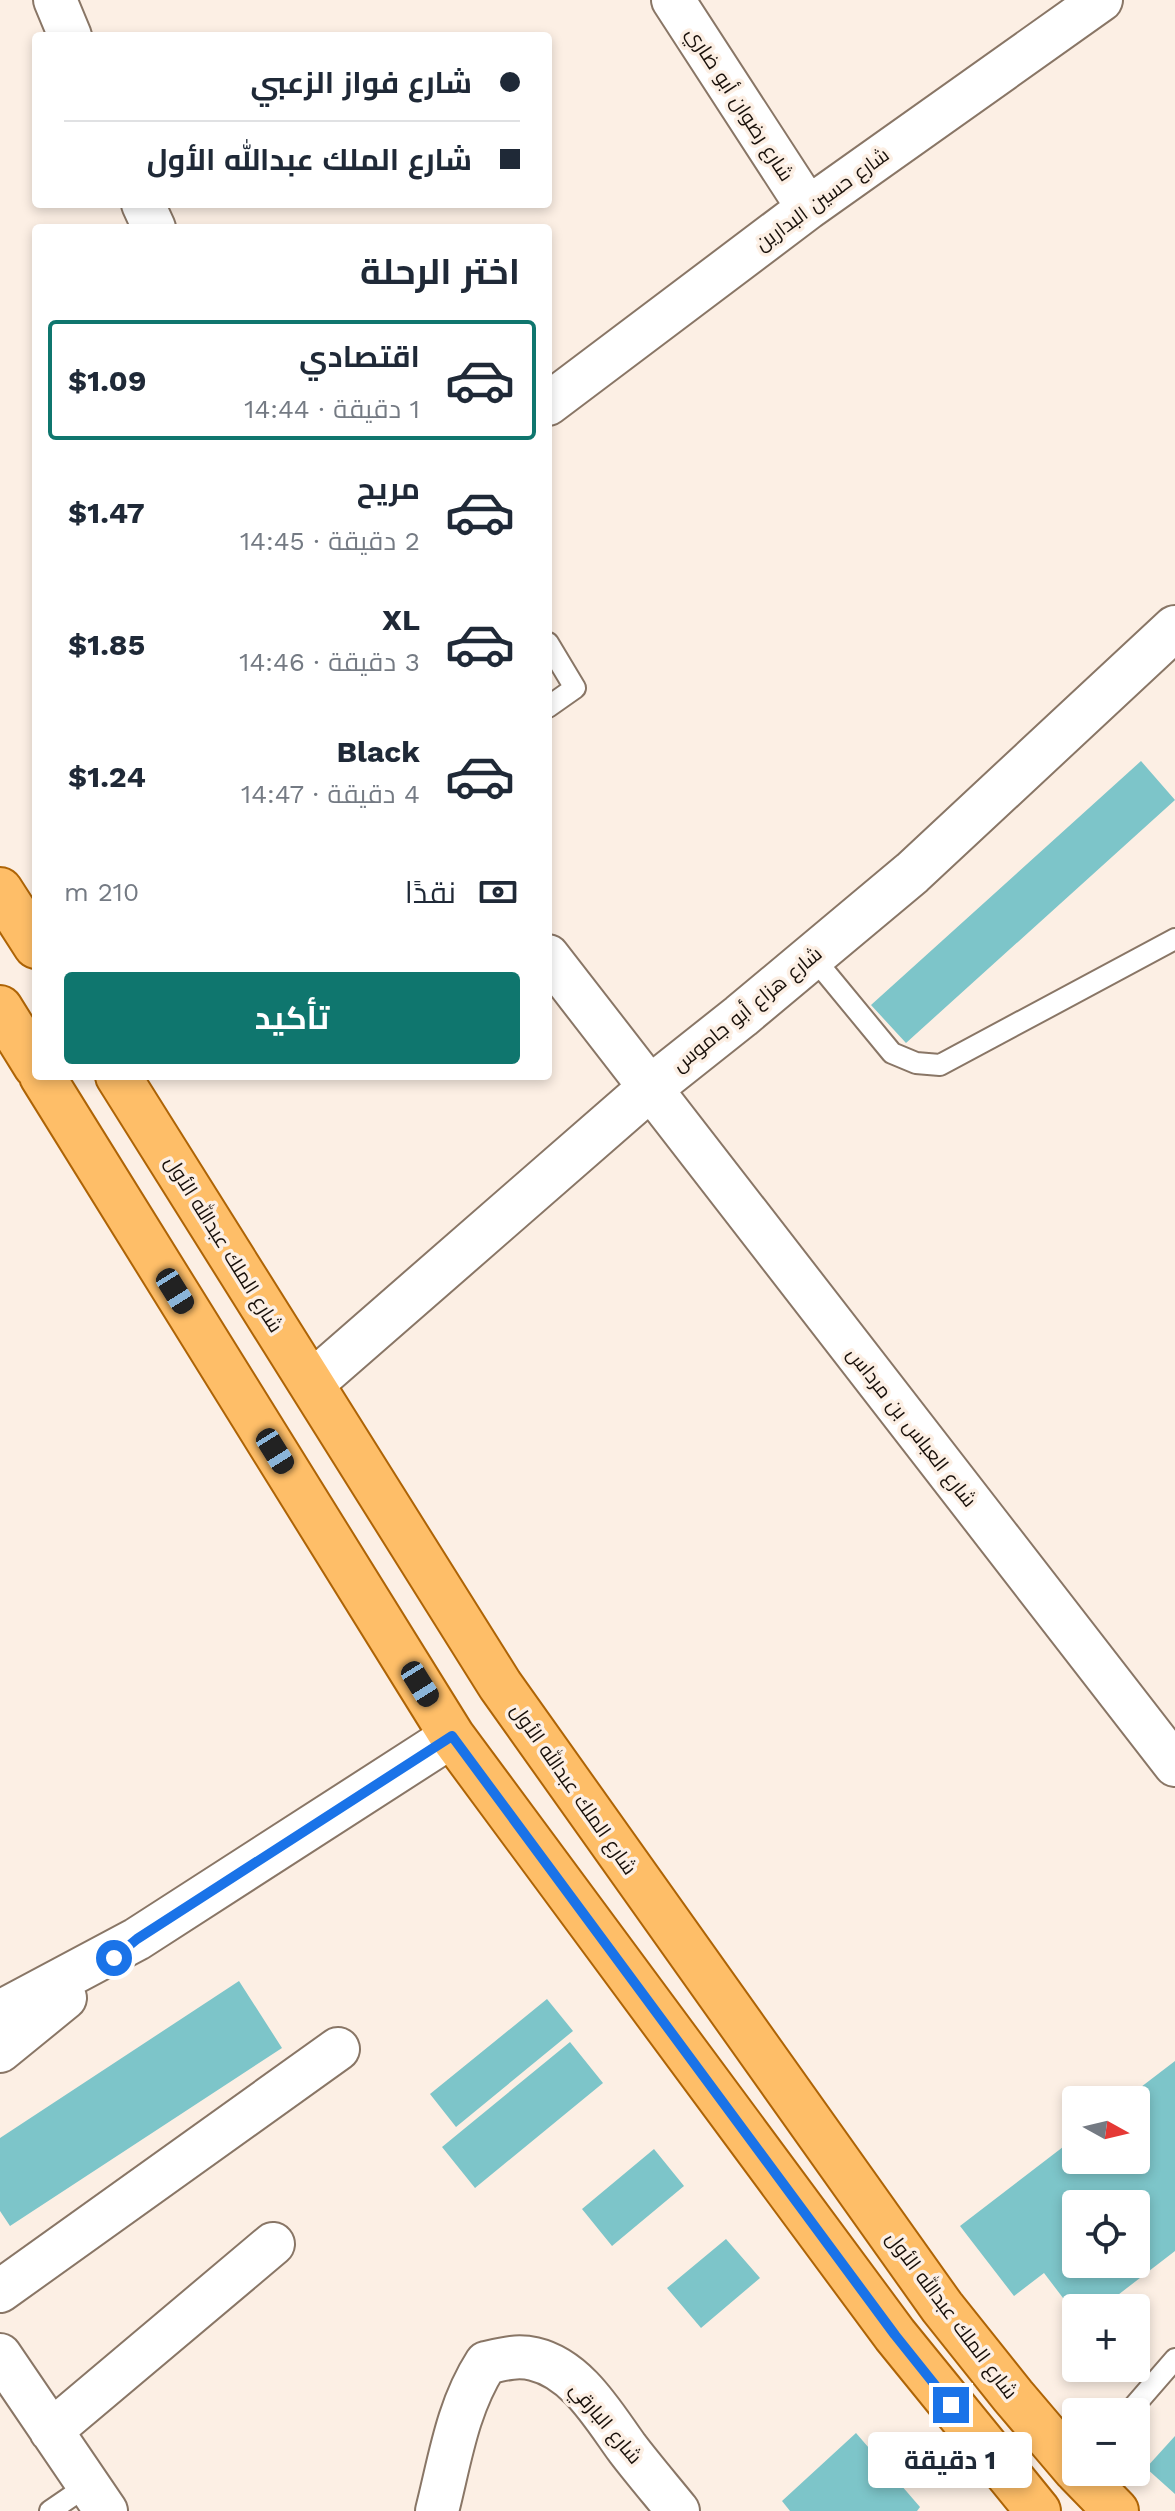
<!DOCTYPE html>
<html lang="ar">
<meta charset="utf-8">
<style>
body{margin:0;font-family:"Work Sans",Cairo,sans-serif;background:#f2f2f3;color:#1f2937;direction:rtl;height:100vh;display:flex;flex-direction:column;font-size:30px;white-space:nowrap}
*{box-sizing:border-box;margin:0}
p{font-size:26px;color:#747a83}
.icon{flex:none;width:44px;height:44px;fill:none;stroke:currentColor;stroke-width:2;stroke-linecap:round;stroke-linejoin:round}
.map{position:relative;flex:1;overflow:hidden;direction:ltr}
.panel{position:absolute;left:32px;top:224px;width:520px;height:856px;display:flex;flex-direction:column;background:#fff;border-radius:8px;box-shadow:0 4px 12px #0003;direction:rtl}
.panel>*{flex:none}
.guide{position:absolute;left:32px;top:32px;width:520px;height:176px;border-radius:8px;box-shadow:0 4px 12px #0003;direction:rtl;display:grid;align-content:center;height:176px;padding:0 32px;background:#fff}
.needle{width:52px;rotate:98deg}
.fabs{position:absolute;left:1062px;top:2086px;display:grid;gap:16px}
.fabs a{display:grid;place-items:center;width:88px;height:88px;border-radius:8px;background:#fff;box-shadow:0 4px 12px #0003;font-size:40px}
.end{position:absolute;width:36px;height:36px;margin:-18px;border:10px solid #1a73e8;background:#fff;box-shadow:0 0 0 4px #fff}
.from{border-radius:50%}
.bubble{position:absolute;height:56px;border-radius:8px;background:#fff;box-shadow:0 4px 12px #0003;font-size:26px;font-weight:700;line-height:56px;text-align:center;direction:rtl}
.car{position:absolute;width:24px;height:48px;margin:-24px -12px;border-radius:10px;box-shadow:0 0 6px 2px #0007;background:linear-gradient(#222 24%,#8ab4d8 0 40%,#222 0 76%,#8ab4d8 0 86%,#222 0)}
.guide b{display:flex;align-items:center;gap:28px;height:76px;font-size:30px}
.guide b+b{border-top:2px solid #e0e1e3}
.guide i{width:20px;height:20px;background:#1f2937}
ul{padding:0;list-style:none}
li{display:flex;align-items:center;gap:24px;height:120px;margin:0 16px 12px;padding:0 16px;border:4px solid transparent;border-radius:8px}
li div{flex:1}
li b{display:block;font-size:30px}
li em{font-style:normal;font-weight:700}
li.on{border-color:#0f766e}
li>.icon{width:72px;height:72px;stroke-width:1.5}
h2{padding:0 32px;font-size:36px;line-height:96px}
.pay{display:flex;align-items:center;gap:20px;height:88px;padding:0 32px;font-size:30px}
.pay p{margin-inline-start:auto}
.action{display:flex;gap:16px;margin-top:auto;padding:16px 32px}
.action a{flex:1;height:92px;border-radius:8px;background:#0f766e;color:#fff;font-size:32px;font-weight:700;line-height:92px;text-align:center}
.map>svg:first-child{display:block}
.building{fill:#7dc5c9;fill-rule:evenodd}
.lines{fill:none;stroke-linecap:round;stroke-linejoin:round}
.service-casing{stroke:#897666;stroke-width:24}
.minor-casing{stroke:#897666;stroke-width:46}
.tertiary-casing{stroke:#897666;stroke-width:48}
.primary-casing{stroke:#ae6406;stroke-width:48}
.service{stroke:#fff;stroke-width:20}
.minor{stroke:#fff;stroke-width:42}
.tertiary{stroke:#fff;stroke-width:44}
.primary{stroke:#febe68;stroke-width:44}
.route{stroke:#1a73e8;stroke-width:10}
.labels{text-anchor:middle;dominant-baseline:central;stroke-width:7;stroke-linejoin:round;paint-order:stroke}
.street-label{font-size:20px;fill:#18100a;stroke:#fcefe4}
</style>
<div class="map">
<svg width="1175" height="2511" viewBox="0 0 1175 2511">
<rect width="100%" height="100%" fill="#fcefe4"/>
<path class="building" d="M 1141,761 L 1175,800 L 906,1043 L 871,1005 Z
M 239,1981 L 282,2048 L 10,2226 L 0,2211 L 0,2138 Z
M 547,1999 L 573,2031 L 456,2127 L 430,2094 Z
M 570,2042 L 603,2083 L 475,2188 L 442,2147 Z
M 1175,2061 L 1175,2251 L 1101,2308 L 1076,2308 L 1076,2315 L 1044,2273 L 1014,2296 L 960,2226 L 1076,2137 L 1076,2160 L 1136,2160 L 1136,2100 L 1124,2100 ZM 1076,2204 L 1136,2204 L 1136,2264 L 1076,2264 Z
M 654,2149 L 684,2186 L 612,2246 L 582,2209 Z
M 726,2239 L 760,2278 L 701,2328 L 667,2288 Z
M 856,2433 L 920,2507 L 917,2511 L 790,2511 L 782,2501 Z
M 1175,2436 L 1175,2494 L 1146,2468 Z"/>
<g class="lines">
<g class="service-casing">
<path id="service" d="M 548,643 L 575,688 L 548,707
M 812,956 L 892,1053 L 916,1063 L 940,1065 L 1175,939
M 1129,2412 L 1175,2359
M 50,2511 L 88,2485"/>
</g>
<g class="minor-casing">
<path id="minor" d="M 55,0 L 70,36
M 673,0 L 808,208
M 143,204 L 154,228
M 548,404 L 808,208 L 1101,0
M 548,956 L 1175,1765
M 0,2012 L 137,1939 L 452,1736
M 0,2051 L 65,1998
M 0,2291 L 338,2049
M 0,2355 L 106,2511
M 51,2431 L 273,2244
M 437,2511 C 450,2460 457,2408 486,2363 C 503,2359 517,2355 534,2359 C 577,2369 603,2415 627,2448 C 643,2469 661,2490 678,2511"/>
</g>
<g class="tertiary-casing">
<path id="tertiary" d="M 312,1383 L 649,1089 L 741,1016 L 912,873 L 1175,628"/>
</g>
<g class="primary-casing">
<path id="primary" d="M 0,890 L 36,946
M 0,1008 L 36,1066
M 42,1076 L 452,1736 L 895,2335 L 1038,2511
M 118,1076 L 500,1685 L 942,2307 L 1013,2396 L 1076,2470
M 1078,2472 L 1116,2511"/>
</g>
<use href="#service" class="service"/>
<use href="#minor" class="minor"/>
<use href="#tertiary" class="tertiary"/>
<use href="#primary" class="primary"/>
</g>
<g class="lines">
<path class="route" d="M 114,1958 L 137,1939 L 452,1736 L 895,2335 L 951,2405"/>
</g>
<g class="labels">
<g class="street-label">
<text transform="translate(740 104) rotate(57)">شارع رضوان أبو ضاري</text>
<text transform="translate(822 199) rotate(-36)">شارع حسين البدارين</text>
<text transform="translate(747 1009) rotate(-39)">شارع هزاع أبو جاموس</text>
<text transform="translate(224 1244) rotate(58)">شارع الملك عبدالله الأول</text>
<text transform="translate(912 1427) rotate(52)">شارع العباس بن مرداس</text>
<text transform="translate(574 1789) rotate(55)">شارع الملك عبدالله الأول</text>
<text transform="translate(952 2315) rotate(53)">شارع الملك عبدالله الأول</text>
<text transform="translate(606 2423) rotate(50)">شارع البارقي</text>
</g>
</g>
</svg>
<div class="fabs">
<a><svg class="needle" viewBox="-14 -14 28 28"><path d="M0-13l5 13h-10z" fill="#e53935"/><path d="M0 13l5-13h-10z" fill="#747a83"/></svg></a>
<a><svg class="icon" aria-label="locate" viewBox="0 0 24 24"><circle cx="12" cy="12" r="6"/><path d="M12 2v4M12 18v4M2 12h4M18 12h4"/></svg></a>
<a>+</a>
<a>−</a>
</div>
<i class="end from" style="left:114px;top:1958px"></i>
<i class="end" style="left:951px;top:2405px"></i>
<div class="bubble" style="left:868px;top:2432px;width:164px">1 دقيقة</div>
<i class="car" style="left:175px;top:1291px;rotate:148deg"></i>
<i class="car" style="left:275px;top:1451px;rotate:148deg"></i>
<i class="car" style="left:420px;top:1684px;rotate:148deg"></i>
<div class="guide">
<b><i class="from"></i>شارع فواز الزعبي</b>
<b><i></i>شارع الملك عبدالله الأول</b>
</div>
<section class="panel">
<h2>اختر الرحلة</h2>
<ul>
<li class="on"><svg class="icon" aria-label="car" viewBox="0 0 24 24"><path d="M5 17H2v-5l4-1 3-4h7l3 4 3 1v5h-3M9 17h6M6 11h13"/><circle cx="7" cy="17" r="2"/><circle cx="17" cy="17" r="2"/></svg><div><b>اقتصادي</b><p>1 دقيقة · 14:44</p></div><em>$1.09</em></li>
<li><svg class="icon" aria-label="car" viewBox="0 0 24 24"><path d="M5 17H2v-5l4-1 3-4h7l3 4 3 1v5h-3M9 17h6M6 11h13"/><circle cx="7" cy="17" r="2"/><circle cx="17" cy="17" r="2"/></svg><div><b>مريح</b><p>2 دقيقة · 14:45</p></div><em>$1.47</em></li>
<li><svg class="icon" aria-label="car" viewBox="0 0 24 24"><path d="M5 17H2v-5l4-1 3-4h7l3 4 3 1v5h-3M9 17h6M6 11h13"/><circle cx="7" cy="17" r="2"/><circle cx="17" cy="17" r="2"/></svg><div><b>XL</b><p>3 دقيقة · 14:46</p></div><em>$1.85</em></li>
<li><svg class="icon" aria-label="car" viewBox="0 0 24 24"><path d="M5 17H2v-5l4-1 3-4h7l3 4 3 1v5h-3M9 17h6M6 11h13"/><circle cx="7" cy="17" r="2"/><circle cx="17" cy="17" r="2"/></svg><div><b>Black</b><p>4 دقيقة · 14:47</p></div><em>$1.24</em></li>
</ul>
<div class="pay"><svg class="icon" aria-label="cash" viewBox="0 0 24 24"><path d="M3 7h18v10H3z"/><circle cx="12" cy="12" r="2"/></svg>نقدًا<p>210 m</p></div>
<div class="action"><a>تأكيد</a></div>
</section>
</div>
